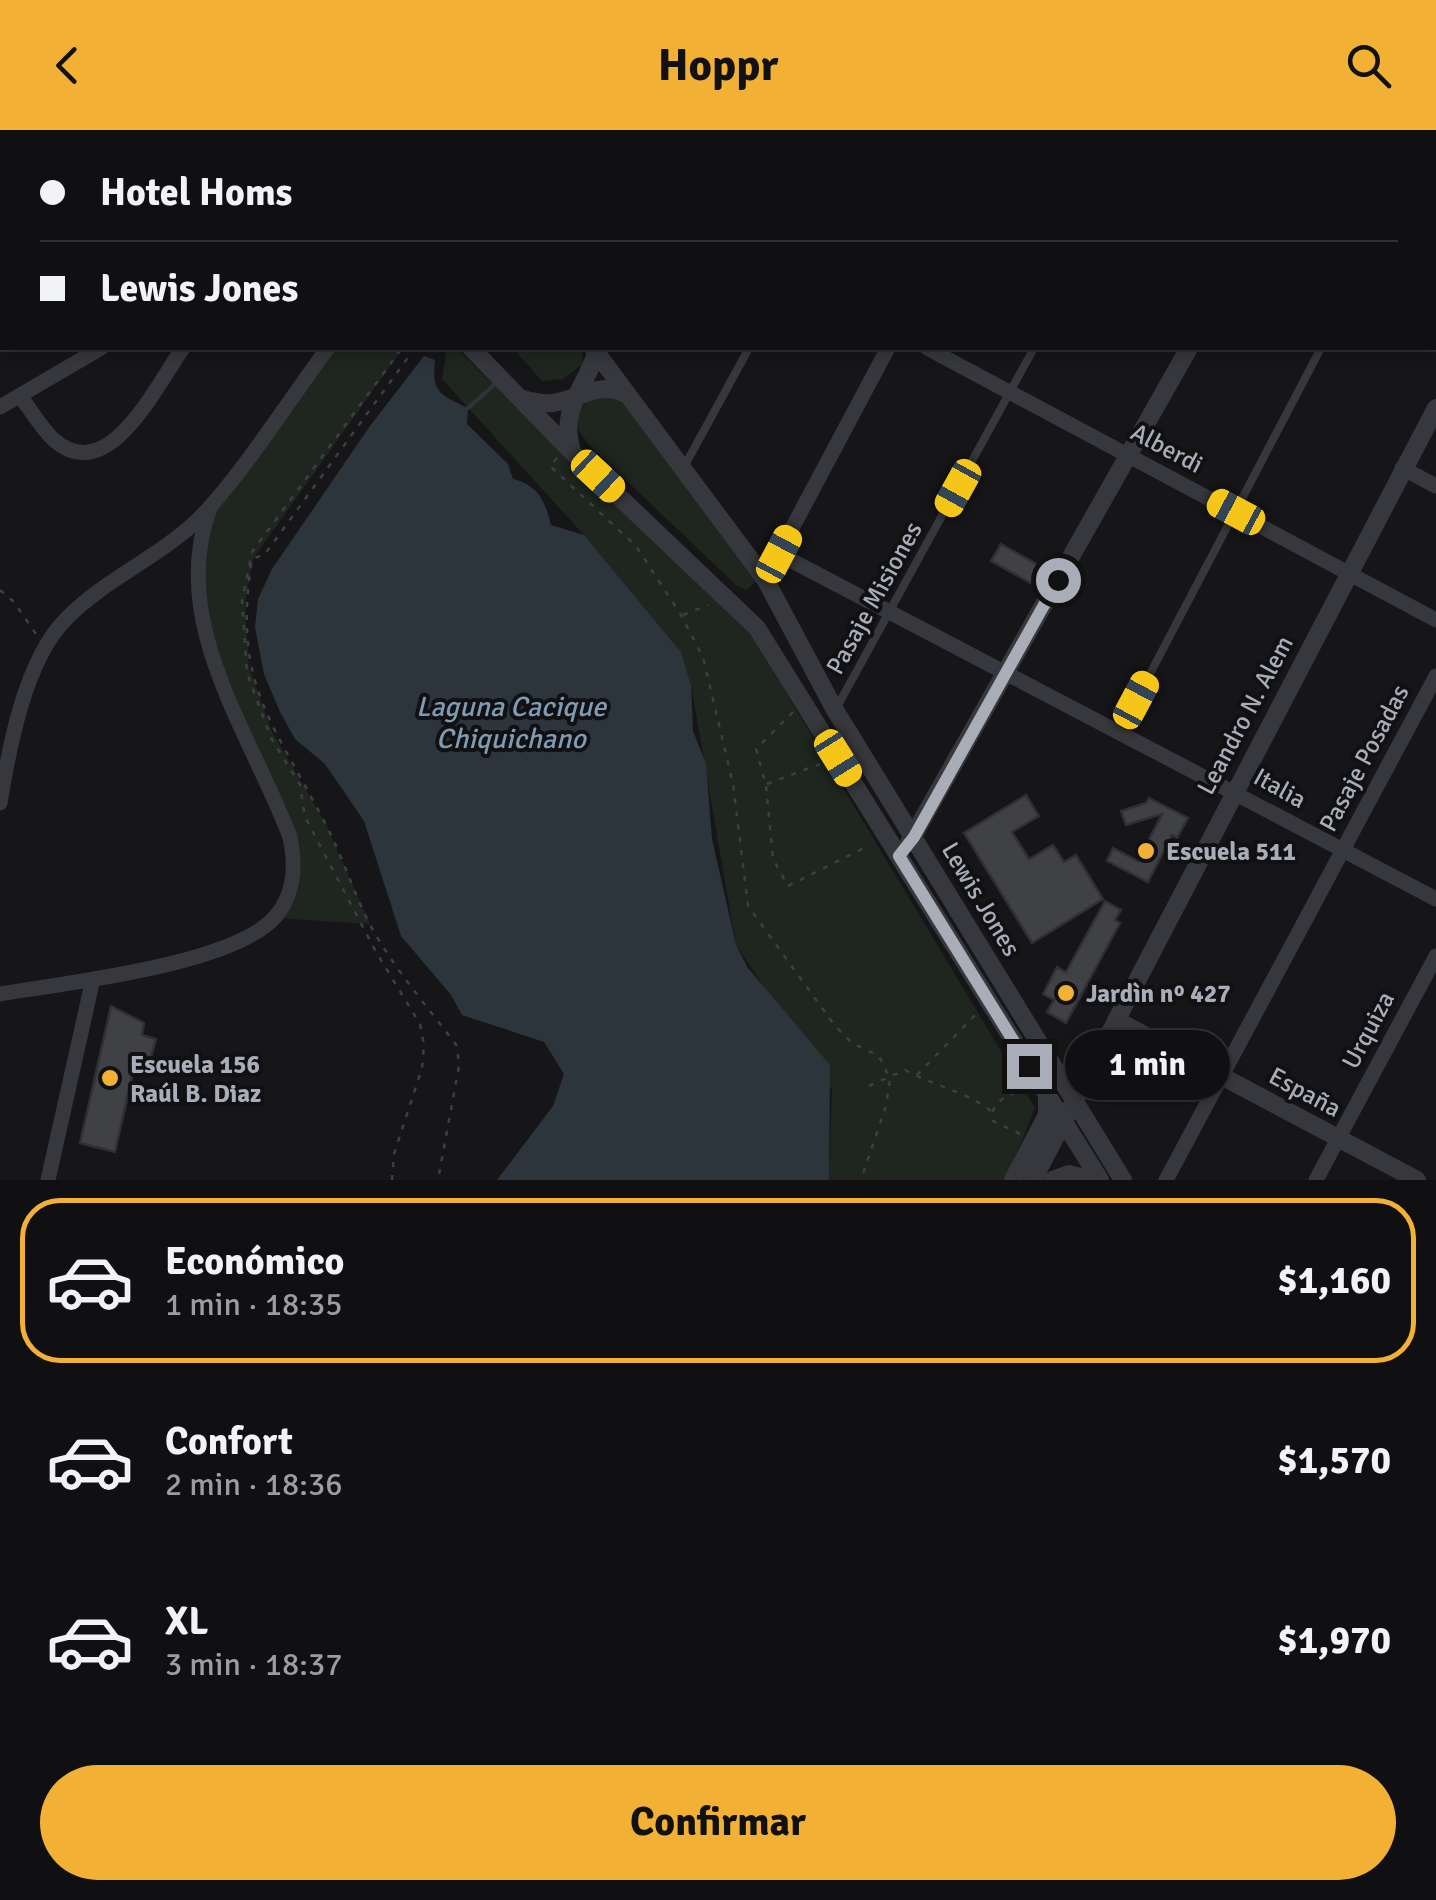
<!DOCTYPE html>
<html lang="es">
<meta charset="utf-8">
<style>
body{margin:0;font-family:Signika,sans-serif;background:#19191b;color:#f1f3f6;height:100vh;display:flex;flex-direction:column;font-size:38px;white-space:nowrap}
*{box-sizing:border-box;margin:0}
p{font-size:32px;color:#9c9d9f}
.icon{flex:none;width:55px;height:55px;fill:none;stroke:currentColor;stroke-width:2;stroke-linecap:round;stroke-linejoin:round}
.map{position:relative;height:1050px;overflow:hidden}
.panel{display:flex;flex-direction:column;background:#101012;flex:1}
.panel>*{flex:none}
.top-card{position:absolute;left:0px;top:0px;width:1438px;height:220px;box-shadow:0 5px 15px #0003,0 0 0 2px #303032;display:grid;align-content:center;height:220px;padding:0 40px;background:#101012}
.end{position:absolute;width:45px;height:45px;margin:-22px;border:12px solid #a8adb8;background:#111;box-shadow:0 0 0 5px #111}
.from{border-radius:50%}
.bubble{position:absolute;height:70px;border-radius:35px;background:#101012;box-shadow:0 5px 15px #0003,0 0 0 2px #303032;font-size:32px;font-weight:700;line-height:70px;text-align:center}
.car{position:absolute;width:30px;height:60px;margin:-30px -15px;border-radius:12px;box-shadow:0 0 8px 2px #0007;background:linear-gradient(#f5c518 24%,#345 0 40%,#f5c518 0 76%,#345 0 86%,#f5c518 0)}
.top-card b{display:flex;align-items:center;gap:35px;height:95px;font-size:38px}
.top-card b+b{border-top:2px solid #303032}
.top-card i{width:25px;height:25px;background:#f1f3f6}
ul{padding:18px 0 0;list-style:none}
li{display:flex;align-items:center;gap:30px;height:165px;margin:0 20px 15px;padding:0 20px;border:5px solid transparent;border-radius:40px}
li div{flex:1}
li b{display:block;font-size:38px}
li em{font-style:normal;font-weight:700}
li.current{border-color:#f2b134}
li>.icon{width:90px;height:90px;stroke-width:1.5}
.primary-button{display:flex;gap:20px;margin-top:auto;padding:20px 40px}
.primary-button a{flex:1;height:115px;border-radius:60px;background:#f2b134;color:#111;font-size:40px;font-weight:700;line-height:115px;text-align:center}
header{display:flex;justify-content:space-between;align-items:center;height:130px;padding:0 40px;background:#f2b134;color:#111;font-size:45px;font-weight:700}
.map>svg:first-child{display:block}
.green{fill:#1e261f}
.water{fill:#2c353c}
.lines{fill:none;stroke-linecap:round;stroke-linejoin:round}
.stream{stroke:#2c353c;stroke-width:4}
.building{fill:#404145;stroke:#303034;stroke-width:2.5}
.path{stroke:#3d3f44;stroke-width:2.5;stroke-dasharray:5 8;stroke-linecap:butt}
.service{stroke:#37383d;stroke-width:8}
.minor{stroke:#37383d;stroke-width:15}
.tertiary{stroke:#37383d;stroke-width:18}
.route{stroke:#a8adb8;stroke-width:12}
.poi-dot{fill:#f2b134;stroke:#111113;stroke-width:4}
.labels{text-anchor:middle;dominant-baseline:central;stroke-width:8;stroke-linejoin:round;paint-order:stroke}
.street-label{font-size:25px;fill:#a8adb8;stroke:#111113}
.poi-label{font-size:25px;font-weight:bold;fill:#a8adb8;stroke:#111113;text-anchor:start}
.water-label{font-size:28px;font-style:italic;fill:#7f9bb3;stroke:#111113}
</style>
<header><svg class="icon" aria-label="back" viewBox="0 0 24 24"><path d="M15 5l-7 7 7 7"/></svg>Hoppr<svg class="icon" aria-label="search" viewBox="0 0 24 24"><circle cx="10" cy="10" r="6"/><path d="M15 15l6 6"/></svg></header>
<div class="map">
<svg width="1436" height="1050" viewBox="0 0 1436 1050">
<rect width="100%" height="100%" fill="#161618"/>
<path class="green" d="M 323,218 L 403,218 L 253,429 L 245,475 L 249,537 L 272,602 L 326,694 L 370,794 L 275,788 L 295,728 L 227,562 L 198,462 L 210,378 Z
M 447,218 L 456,218 L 752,506 L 1035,978 L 1006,1050 L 829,1050 L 832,959 L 736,815 L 691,555 L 681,522 L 584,405 L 442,249 Z
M 513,218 L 581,218 L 583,234 L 563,249 L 542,251 Z
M 603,263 L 617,265 L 758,450 L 746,460 L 737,456 L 589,315 L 579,301 L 577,284 L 588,270 Z"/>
<path class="water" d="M 424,226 L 435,230 C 431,263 441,265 468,278 L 467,294 L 508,334 L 513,349 C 538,355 545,371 551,395 L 584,405 L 681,522 L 691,555 L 693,601 L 706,634 L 712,709 L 736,815 L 748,838 L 830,935 L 829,1050 L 497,1050 L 553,976 L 564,944 L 544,912 L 462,885 L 451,865 L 401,806 L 364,691 L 325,634 L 295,609 L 280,582 L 264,544 L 255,497 L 258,469 L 272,439 L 370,296 Z"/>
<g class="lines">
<path class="stream" d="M 281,0 L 285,2
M 468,278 L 495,254"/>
</g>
<path class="building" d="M 1001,414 L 1045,439 L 1036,456 L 991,431 Z
M 1026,665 L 1039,686 L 1012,702 L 1029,729 L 1053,715 L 1064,732 L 1076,725 L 1103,769 L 1032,813 L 964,703 Z
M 1149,668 L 1188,688 L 1177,708 L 1172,705 L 1148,752 L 1107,731 L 1113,718 L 1138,731 L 1162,684 L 1126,695 L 1121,681 L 1146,673 Z
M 1105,771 L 1121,780 L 1115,790 L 1120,793 L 1066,893 L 1047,882 L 1054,870 L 1043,864 L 1057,837 L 1066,842 Z
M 111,876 L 144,893 L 142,905 L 156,909 L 148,938 L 135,934 L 115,1022 L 80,1013 Z"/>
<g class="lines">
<path class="path" d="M 415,218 L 265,424 L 252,429 C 232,554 272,590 325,693 C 342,725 352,759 368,791 C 391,835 427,876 457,916 L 459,936 L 438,1050
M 557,328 L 550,336 L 636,416 L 681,485 L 703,527 L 733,654 L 748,776 L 835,896 L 852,913 L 879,926 L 890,949 L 886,976 L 861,1050
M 0,460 L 14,472 L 36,504
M 683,485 L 708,475
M 793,582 L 756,619 L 766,655 L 773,729 L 788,756 L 870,715
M 767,654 L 820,634
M 917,945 L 977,883
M 869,956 L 905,940 C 934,956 965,961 991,981
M 1020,1004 L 993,991 C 989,970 1009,966 1026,958
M 392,1050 L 394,1024 L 422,938 L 424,915 L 420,894 L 376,822 L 305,687 L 300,655 L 271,608 L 247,543 L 242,471 L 252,422 L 402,218"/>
<path class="service" d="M 684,337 L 749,218
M 837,577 L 1034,218
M 1120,601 L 1321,218"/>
<path class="minor" d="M 513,0 L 518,2
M 565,0 L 574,2
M 800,0 L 800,2
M 720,2 L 721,0
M 781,2 L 784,0
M 1003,2 L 1004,0
M 927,218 L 1436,490
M 20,266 C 31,280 41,298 54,310 C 109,358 157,254 183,218
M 0,277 L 101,218
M 1402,338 L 1436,356
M 779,424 L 1436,769
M 765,449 L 888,218
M 0,673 C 9,618 25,530 66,489 C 109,445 169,424 210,377 C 253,328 289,270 328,218
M 0,864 C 64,853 233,835 275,787 C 295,764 296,736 290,707 C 251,604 167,491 210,378
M 48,1050 L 93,849
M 1166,1050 L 1436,546
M 1316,1050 L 1436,826"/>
<path class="tertiary" d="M 230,0 L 234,2
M 397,0 L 400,2
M 1261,0 L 1262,2
M 1308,2 L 1309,0
M 1435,187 L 1436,188
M 471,218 L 572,322 L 757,498 L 1100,1050
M 593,218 L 765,449 L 835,580 L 1123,1050
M 520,268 C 530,271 541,274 552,273 C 580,270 601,248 629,266
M 571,318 C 560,279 585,258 597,221
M 909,713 L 1189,218
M 1116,890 L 1417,1050
M 1013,1050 L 1047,985 L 1047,967
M 1033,1050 L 1436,278
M 1053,1050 L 1069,1044 L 1092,1050"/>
</g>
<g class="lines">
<path class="route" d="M 1029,936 L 899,726 L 914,707 L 1058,450"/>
</g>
<g class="poi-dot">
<circle cx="1146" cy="721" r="10"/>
<circle cx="1066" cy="863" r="10"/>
<circle cx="110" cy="948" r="10"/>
</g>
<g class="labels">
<g class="street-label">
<text transform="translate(1167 318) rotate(28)">Alberdi</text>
<text transform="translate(874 468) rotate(-61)">Pasaje Misiones</text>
<text transform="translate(1245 585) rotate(-62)">Leandro N. Alem</text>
<text transform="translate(1364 628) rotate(-62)">Pasaje Posadas</text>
<text transform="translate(1280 658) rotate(29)">Italia</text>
<text transform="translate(981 769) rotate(59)">Lewis Jones</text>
<text transform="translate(1368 900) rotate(-62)">Urquiza</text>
<text transform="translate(1305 962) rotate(28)">España</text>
</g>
<g class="poi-label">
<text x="1166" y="721">Escuela 511</text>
<text x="1086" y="863">Jardìn nº 427</text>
<text x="130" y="934">Escuela 156<tspan x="130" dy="29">Raúl B. Diaz</tspan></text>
</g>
<g class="water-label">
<text x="511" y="577">Laguna Cacique<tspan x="511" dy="32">Chiquichano</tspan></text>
</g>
</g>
</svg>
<i class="end from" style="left:1058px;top:450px"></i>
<i class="end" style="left:1029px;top:936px"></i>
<div class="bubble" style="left:1065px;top:900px;width:165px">1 min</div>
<i class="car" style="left:598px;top:346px;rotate:133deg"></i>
<i class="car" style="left:958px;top:358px;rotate:209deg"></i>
<i class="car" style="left:1236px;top:382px;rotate:298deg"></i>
<i class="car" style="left:779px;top:424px;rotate:28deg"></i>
<i class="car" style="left:1136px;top:570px;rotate:28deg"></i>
<i class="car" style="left:838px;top:628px;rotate:148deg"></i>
<div class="top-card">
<b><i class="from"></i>Hotel Homs</b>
<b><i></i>Lewis Jones</b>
</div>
</div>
<section class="panel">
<ul>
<li class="current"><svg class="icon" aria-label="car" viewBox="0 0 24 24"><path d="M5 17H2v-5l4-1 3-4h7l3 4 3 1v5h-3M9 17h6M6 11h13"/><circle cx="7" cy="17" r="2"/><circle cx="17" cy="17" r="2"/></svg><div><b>Económico</b><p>1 min · 18:35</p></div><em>$1,160</em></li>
<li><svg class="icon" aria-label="car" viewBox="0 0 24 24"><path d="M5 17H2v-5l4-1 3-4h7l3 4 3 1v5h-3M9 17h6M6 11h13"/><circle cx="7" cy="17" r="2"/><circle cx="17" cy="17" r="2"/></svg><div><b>Confort</b><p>2 min · 18:36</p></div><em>$1,570</em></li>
<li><svg class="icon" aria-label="car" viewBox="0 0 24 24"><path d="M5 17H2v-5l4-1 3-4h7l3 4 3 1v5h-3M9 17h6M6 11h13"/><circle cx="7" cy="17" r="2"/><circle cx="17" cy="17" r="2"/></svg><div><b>XL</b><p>3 min · 18:37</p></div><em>$1,970</em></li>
</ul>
<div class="primary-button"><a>Confirmar</a></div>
</section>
